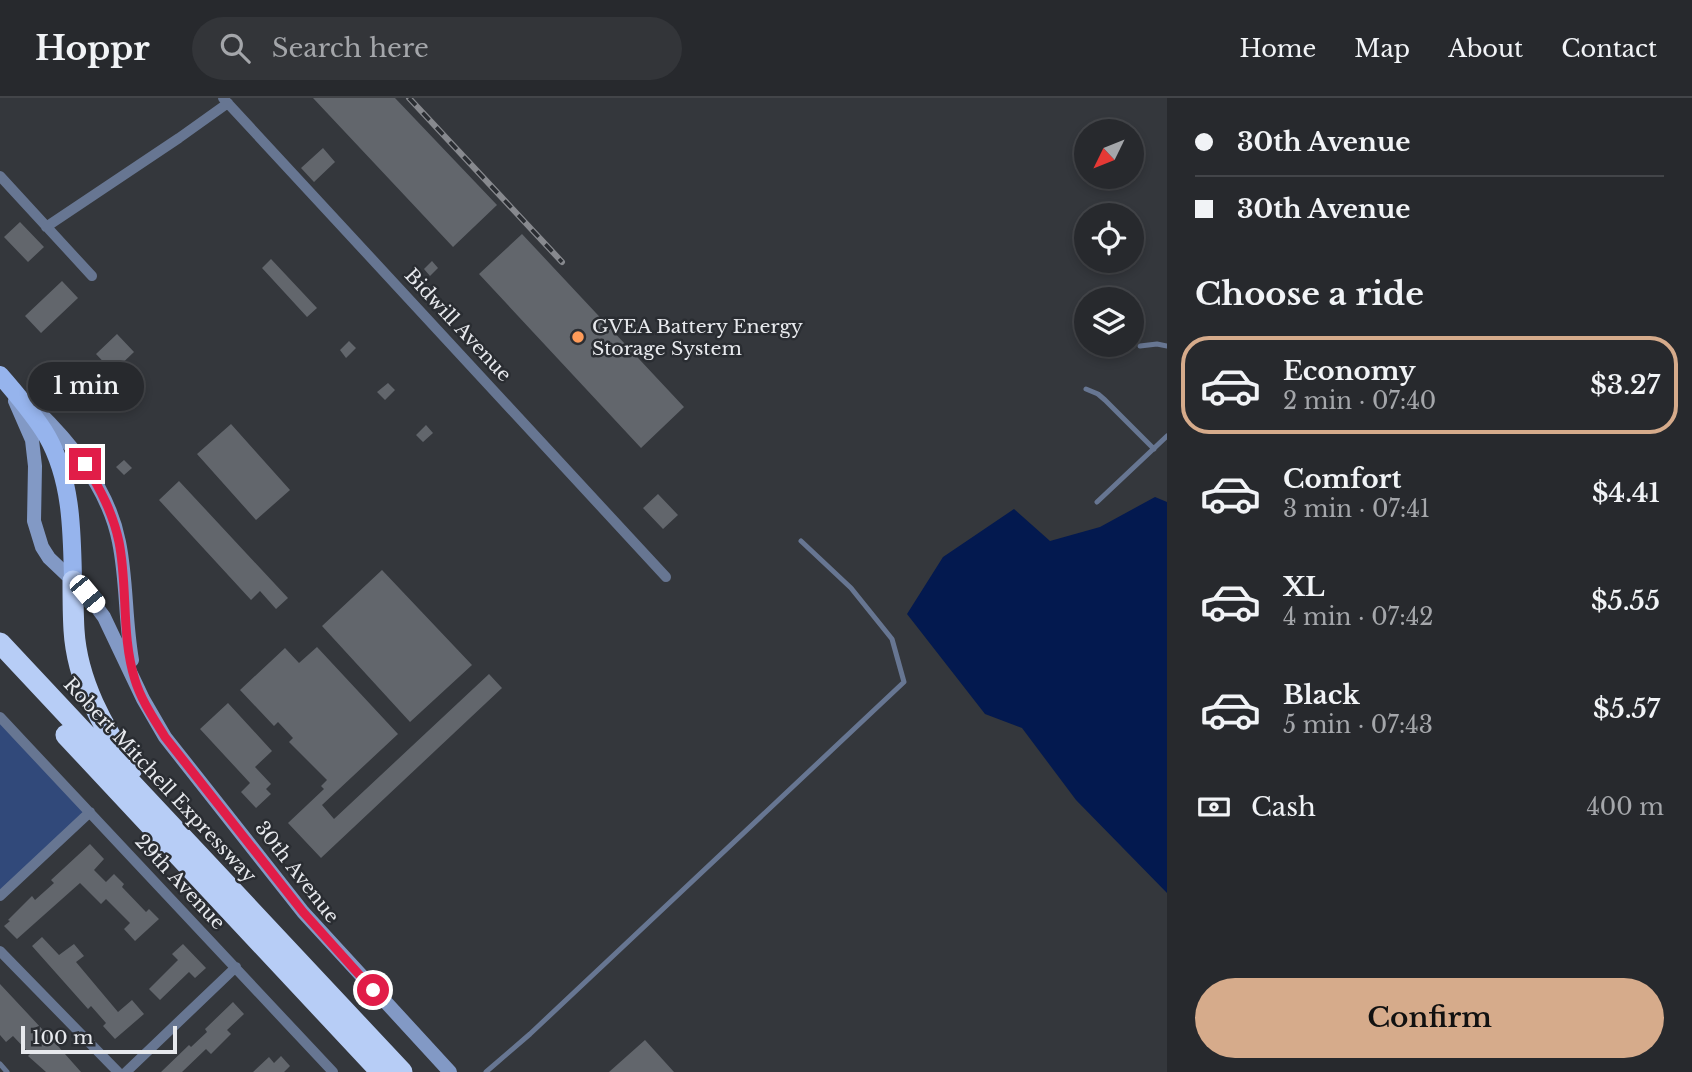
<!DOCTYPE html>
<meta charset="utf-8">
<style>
body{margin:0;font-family:"Libre Baskerville",serif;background:#333539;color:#f1f3f6;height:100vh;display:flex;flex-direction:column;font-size:26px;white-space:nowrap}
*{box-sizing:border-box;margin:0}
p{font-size:23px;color:#a4a6aa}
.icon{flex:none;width:38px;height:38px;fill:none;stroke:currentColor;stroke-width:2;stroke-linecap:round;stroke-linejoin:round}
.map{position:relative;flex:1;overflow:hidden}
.side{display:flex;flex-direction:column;background:#27292d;width:525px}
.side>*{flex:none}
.banner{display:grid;align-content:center;height:154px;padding:0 28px;background:#27292d}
.needle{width:46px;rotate:227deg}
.tools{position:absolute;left:1074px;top:21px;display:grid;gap:14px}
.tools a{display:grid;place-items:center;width:70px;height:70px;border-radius:50%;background:#27292d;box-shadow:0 4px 10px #0003,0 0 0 2px #434549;font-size:35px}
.scale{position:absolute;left:21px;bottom:18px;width:156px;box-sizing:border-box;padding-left:7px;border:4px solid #e7e9ed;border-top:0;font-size:19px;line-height:24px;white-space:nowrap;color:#e7e9ed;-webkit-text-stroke:5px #2a2d32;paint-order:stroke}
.end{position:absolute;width:32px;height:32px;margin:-16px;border:9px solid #e11d48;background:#fff;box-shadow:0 0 0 4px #fff}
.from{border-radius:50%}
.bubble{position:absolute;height:49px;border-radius:24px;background:#27292d;box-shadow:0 4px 10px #0003,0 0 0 2px #434549;font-size:23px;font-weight:600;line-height:49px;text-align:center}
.car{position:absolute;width:21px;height:42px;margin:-21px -10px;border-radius:9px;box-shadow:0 0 5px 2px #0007;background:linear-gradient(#fff 24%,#345 0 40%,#fff 0 76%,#345 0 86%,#fff 0)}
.banner b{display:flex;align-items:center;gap:24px;height:66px;font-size:26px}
.banner b+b{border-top:2px solid #434549}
.banner i{width:18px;height:18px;background:#f1f3f6}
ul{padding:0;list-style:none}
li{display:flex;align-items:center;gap:21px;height:98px;margin:0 14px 10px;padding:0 14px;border:4px solid transparent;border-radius:28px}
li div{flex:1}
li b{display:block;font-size:26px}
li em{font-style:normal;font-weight:600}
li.on{border-color:#d6ab8b}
li>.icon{width:63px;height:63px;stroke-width:1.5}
h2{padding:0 28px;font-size:32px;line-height:84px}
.pay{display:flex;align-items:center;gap:18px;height:77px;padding:0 28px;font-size:26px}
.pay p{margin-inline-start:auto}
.action{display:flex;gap:14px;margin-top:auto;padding:14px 28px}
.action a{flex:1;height:80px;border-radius:42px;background:#d6ab8b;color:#111;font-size:28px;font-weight:600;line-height:80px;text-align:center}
header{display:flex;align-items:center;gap:42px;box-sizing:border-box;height:98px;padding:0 35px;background:#27292d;border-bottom:2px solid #434549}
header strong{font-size:33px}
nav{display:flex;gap:38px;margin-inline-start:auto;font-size:24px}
.search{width:490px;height:63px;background:#333539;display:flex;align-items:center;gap:18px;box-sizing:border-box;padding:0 24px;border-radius:38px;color:#a4a6aa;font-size:26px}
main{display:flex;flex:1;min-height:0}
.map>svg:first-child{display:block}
.green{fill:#31497a}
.water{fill:#03194f}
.building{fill:#62666c}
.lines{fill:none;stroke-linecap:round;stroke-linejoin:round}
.lane{stroke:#677692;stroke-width:5}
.street{stroke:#677692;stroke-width:10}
.secondary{stroke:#8299c5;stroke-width:14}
.primary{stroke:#96b4ed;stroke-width:18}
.highway{stroke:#b7cdf6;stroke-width:21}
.rail-casing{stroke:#87898e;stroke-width:6}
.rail{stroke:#2a2d32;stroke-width:3.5;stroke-dasharray:10;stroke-linecap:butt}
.route{stroke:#e11d48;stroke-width:9}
.poi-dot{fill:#fe9b59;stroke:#2a2d32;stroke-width:2.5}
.labels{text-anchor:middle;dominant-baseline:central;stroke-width:5;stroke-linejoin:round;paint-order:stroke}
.street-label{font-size:19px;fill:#e7e9ed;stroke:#2a2d32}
.poi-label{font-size:19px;fill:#e7e9ed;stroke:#2a2d32;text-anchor:start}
</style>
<header>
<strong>Hoppr</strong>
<div class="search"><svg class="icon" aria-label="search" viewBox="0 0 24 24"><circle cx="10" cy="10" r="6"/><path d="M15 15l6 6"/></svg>Search here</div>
<nav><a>Home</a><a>Map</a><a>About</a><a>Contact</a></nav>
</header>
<main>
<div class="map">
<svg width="1167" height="974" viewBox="0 0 1167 974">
<rect width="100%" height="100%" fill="#34373c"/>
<path class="green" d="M 0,619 L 90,714 L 0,798 Z"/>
<path class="water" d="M 1155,399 L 1167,404 L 1167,795 L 1076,702 L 1022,630 L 985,616 L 907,516 L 943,459 L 1014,411 L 1050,443 L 1100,429 Z"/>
<path class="building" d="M 313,0 L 395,0 L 497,107 L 453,149 Z
M 323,50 L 335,64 L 314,84 L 301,70 Z
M 20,124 L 44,149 L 28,164 L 4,139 Z
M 522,136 L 684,309 L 641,350 L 479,176 Z
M 271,161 L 317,210 L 307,219 L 262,170 Z
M 432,163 L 438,170 L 430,178 L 424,171 Z
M 62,183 L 78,200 L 41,235 L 25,218 Z
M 117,236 L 134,254 L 113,274 L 96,256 Z
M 349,243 L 356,250 L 346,260 L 340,252 Z
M 57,270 L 76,290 L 59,307 L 39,286 Z
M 388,285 L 395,292 L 385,302 L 377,294 Z
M 231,326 L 290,392 L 256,422 L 197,356 Z
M 426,327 L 433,335 L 423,344 L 416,337 Z
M 124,362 L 132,370 L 124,377 L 116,369 Z
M 179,383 L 288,500 L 276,511 L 260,493 L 251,502 L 159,402 Z
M 658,396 L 678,417 L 663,431 L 643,410 Z
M 382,472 L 472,567 L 410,624 L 322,528 Z
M 317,549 L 398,636 L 322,707 L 334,721 L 489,576 L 502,590 L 321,760 L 288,725 L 324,691 L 321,688 L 327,682 L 289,644 L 293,640 L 278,624 L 274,628 L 240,592 L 285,550 L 299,565 Z
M 228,605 L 272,653 L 255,669 L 271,686 L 266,691 L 271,696 L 256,710 L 241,694 L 250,685 L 200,631 Z
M 90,746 L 104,761 L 94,772 L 106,784 L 114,776 L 124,786 L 122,789 L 146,814 L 149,811 L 159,821 L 135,843 L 124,831 L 130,825 L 106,801 L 101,806 L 80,785 L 17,841 L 4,828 L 10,823 L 8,822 L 32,798 L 35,802 L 54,785 L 51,782 Z
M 42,839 L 59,857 L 74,846 L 84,858 L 76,864 L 118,914 L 132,902 L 144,916 L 115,941 L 103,928 L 106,925 L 91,908 L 88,911 L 32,848 Z
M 183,846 L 206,870 L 195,880 L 189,874 L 160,902 L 149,891 L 178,862 L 172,856 Z
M 0,886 L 57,947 L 81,974 L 46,974 L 28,958 L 30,956 L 13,938 L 6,944 L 0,937 Z
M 233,904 L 244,916 L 227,932 L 231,936 L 211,956 L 206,951 L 182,974 L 161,974 L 189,947 L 191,949 L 207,934 L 205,931 Z
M 645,942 L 674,974 L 609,974 Z
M 281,958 L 290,968 L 284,974 L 253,974 L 269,959 L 274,965 Z"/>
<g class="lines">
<path class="lane" d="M 1140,248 L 1157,246 L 1167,248
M 1086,291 L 1098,296 L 1105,302 L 1154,351
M 1097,404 L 1167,338
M 0,966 L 7,974
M 486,974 L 530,936 L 904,584 L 892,541 L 851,490 L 801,443"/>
<path class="street" d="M 223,0 L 666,479
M 0,78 L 92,178
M 46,129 L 179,40 L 228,5
M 0,619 L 333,974
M 0,798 L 90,714
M 0,853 L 118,974
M 126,974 L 236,869"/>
<path class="secondary" d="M 15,303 L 32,342 L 35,368 L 34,423 L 42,449 L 49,460 L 87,496 L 104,519 L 143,601 L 165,639 L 303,814 L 450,974
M 37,312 C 74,348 109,392 119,444 C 127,483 125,523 132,562"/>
<path class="primary" d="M 0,277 C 17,297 34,316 47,338 C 72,382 72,434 73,483"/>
<path class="highway" d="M 73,483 C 73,499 73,516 74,532 C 77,583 103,630 132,671
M 0,545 L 402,974
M 66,637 L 381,974"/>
<g class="rail-casing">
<path id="rail" d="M 409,0 L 562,164"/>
</g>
<use href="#rail" class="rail"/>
</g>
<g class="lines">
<path class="route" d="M 85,366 C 100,391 113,415 119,444 C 128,489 121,538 135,582 C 141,602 154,621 165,639 L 303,814 L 373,892"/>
</g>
<circle class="poi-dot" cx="578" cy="239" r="7"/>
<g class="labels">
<g class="street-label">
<text transform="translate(458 227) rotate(47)">Bidwill Avenue</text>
<text transform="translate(160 682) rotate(47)">Robert Mitchell Expressway</text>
<text transform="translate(297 774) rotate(52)">30th Avenue</text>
<text transform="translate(180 784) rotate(47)">29th Avenue</text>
</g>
<g class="poi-label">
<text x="592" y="228">GVEA Battery Energy<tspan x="592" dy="22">Storage System</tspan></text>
</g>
</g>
</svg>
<div class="tools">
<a><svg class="needle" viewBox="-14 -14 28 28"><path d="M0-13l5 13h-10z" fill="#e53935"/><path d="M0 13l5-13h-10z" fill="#a4a6aa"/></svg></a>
<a><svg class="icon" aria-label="locate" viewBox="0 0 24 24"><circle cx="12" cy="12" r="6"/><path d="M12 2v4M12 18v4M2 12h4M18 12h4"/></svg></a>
<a><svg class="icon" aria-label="layers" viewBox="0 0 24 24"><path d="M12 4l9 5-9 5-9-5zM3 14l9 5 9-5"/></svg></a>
</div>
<div class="scale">100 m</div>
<i class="end from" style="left:373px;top:892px"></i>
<i class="end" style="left:85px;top:366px"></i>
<div class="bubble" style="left:28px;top:264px;width:116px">1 min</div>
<i class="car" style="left:87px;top:496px;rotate:140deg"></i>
</div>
<section class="side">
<div class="banner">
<b><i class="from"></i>30th Avenue</b>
<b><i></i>30th Avenue</b>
</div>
<h2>Choose a ride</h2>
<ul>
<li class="on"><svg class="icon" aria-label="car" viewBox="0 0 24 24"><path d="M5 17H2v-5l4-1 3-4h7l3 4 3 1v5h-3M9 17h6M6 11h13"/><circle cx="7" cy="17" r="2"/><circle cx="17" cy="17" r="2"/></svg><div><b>Economy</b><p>2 min · 07:40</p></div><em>$3.27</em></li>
<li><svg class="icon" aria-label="car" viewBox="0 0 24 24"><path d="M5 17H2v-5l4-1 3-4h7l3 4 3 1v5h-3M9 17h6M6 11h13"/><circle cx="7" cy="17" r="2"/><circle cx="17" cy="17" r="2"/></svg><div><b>Comfort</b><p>3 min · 07:41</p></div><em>$4.41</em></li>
<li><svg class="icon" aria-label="car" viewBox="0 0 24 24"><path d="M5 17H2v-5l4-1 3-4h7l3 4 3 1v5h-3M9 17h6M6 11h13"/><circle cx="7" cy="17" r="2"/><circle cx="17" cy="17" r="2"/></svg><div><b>XL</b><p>4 min · 07:42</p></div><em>$5.55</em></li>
<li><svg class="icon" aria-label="car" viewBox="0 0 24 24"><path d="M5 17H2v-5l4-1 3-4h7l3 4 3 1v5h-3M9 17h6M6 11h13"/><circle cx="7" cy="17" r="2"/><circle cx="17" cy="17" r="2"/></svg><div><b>Black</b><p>5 min · 07:43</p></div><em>$5.57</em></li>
</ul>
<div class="pay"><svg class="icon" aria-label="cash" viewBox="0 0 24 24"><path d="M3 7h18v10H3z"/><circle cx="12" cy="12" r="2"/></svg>Cash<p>400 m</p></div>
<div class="action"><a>Confirm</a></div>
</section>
</main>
